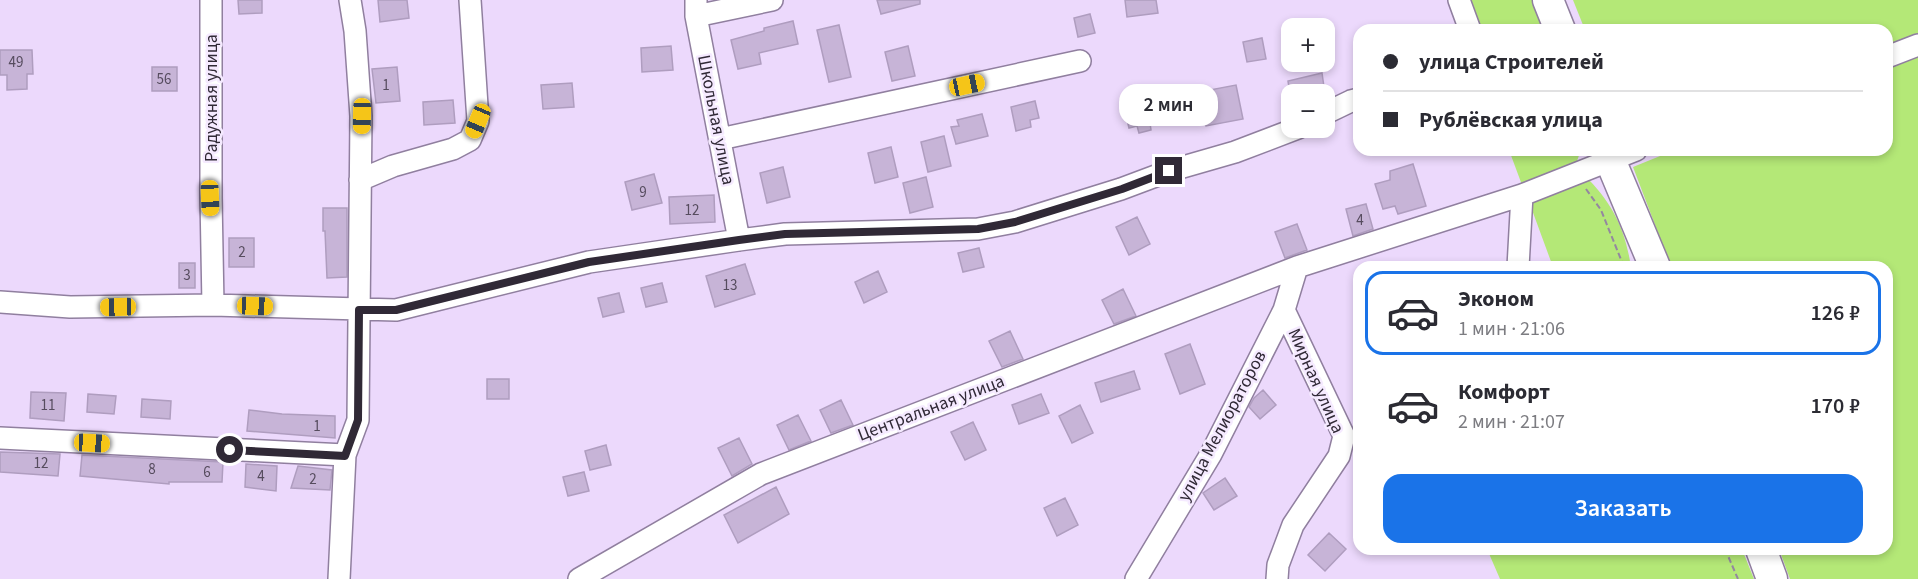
<!DOCTYPE html>
<html lang="ru">
<meta charset="utf-8">
<style>
body{margin:0;font-family:"Source Sans 3",sans-serif;background:#f2f2f3;color:#2b2b33;height:100vh;display:flex;flex-direction:column;font-size:22px;white-space:nowrap}
*{box-sizing:border-box;margin:0}
p{font-size:20px;color:#7c7c81}
.icon{flex:none;width:33px;height:33px;fill:none;stroke:currentColor;stroke-width:2;stroke-linecap:round;stroke-linejoin:round}
.map{position:relative;flex:1;overflow:hidden}
.details{position:absolute;left:1353px;top:261px;width:540px;height:294px;display:flex;flex-direction:column;background:#fff;border-radius:18px;box-shadow:0 3px 9px #0003}
.details>*{flex:none}
.hud{position:absolute;left:1353px;top:24px;width:540px;height:132px;border-radius:18px;box-shadow:0 3px 9px #0003;display:grid;align-content:center;height:132px;padding:0 30px;background:#fff}
.fabs{position:absolute;left:1281px;top:18px;display:grid;gap:12px}
.fabs a{display:grid;place-items:center;width:54px;height:54px;border-radius:12px;background:#fff;box-shadow:0 3px 9px #0003;font-size:30px}
.end{position:absolute;width:27px;height:27px;margin:-14px;border:8px solid #302936;background:#fff;box-shadow:0 0 0 3px #fff}
.from{border-radius:50%}
.bubble{position:absolute;height:42px;border-radius:18px;background:#fff;box-shadow:0 3px 9px #0003;font-size:20px;font-weight:600;line-height:42px;text-align:center}
.car{position:absolute;width:18px;height:36px;margin:-18px -9px;border-radius:8px;box-shadow:0 0 4px 2px #0007;background:linear-gradient(#f5c518 24%,#345 0 40%,#f5c518 0 76%,#345 0 86%,#f5c518 0)}
.hud b{display:flex;align-items:center;gap:21px;height:57px;font-size:22px}
.hud b+b{border-top:2px solid #e1e1e2}
.hud i{width:15px;height:15px;background:#2b2b33}
ul{padding:10px 0 0;list-style:none}
li{display:flex;align-items:center;gap:18px;height:84px;margin:0 12px 9px;padding:0 18px;border:3px solid transparent;border-radius:18px}
li div{flex:1}
li b{display:block;font-size:22px}
li em{font-style:normal;font-weight:600}
li.active{border-color:#1a73e8}
li>.icon{width:54px;height:54px;stroke-width:1.5}
.action{display:flex;gap:12px;margin-top:auto;padding:12px 30px}
.action a{flex:1;height:69px;border-radius:18px;background:#1a73e8;color:#fff;font-size:24px;font-weight:600;line-height:69px;text-align:center}
.map>svg:first-child{display:block}
.green{fill:#b4e877}
.building{fill:#c7b4d7;stroke:#af9dbf;stroke-width:1.5}
.lines{fill:none;stroke-linecap:round;stroke-linejoin:round}
.minor-casing{stroke:#907f9f;stroke-width:24}
.highway-casing{stroke:#907f9f;stroke-width:33}
.path{stroke:#9487a0;stroke-width:2;stroke-dasharray:6 3;stroke-linecap:butt}
.minor{stroke:#fff;stroke-width:21}
.highway{stroke:#fff;stroke-width:30}
.route{stroke:#302936;stroke-width:8}
.labels{text-anchor:middle;dominant-baseline:central;stroke-width:5;stroke-linejoin:round;paint-order:stroke}
.number-label{font-size:15px;fill:#564c5e}
.street-label{font-size:18px;fill:#302936;stroke:#f5eaff}
</style>
<div class="map">
<svg width="1918" height="579" viewBox="0 0 1918 579">
<rect width="100%" height="100%" fill="#ecd9fc"/>
<path class="green" d="M 1454,0 L 1540,0 L 1551,30 L 1465,30 Z
M 1573,0 L 1918,0 L 1918,579 L 1790,579 L 1779,549 L 1887,549 L 1887,267 L 1671,267 L 1633,167 L 1670,152 L 1670,150 L 1887,150 L 1887,30 L 1585,30 Z
M 1509,150 L 1581,150 L 1577,161 L 1522,185 Z
M 1584,175 C 1612,202 1625,228 1631,267 L 1553,267 L 1528,199 Z
M 1487,549 L 1742,549 L 1754,579 L 1500,579 Z"/>
<path class="building" d="M 238,0 L 262,0 L 262,13 L 239,14 Z
M 378,0 L 407,0 L 409,18 L 380,22 Z
M 877,0 L 920,0 L 920,4 L 881,14 Z
M 1125,0 L 1156,0 L 1158,13 L 1127,17 Z
M 1090,14 L 1095,33 L 1078,37 L 1074,18 Z
M 793,21 L 798,44 L 759,53 L 761,64 L 738,69 L 731,40 L 764,31 L 764,28 Z
M 839,25 L 851,77 L 829,82 L 817,30 Z
M 1262,38 L 1266,59 L 1247,62 L 1243,42 Z
M 671,46 L 673,70 L 642,72 L 641,48 Z
M 908,46 L 915,76 L 892,81 L 885,52 Z
M 0,50 L 32,50 L 33,74 L 27,74 L 27,89 L 7,90 L 7,75 L 0,75 Z
M 152,67 L 177,67 L 177,91 L 152,91 Z
M 397,67 L 400,101 L 376,103 L 372,69 Z
M 1322,73 L 1325,94 L 1290,94 L 1288,81 Z
M 572,83 L 574,107 L 543,109 L 541,85 Z
M 1236,85 L 1243,119 L 1206,126 L 1199,92 Z
M 453,100 L 455,123 L 424,125 L 423,102 Z
M 1035,101 L 1039,118 L 1030,120 L 1031,127 L 1016,131 L 1011,107 Z
M 1153,105 L 1157,121 L 1150,123 L 1151,130 L 1139,133 L 1137,126 L 1129,128 L 1125,111 Z
M 982,114 L 988,136 L 956,144 L 951,127 L 959,126 L 957,120 Z
M 944,136 L 951,166 L 928,172 L 921,142 Z
M 891,147 L 898,177 L 875,183 L 868,153 Z
M 1413,164 L 1426,206 L 1398,214 L 1395,206 L 1383,209 L 1375,184 L 1390,180 L 1390,171 Z
M 783,167 L 790,197 L 767,203 L 760,173 Z
M 654,174 L 662,203 L 632,210 L 625,182 Z
M 926,177 L 933,207 L 910,213 L 903,183 Z
M 714,195 L 715,222 L 670,224 L 669,197 Z
M 1366,204 L 1373,229 L 1353,236 L 1346,209 Z
M 323,208 L 347,208 L 347,277 L 327,278 L 325,231 L 323,231 Z
M 1137,217 L 1150,244 L 1129,255 L 1116,227 Z
M 1297,224 L 1307,250 L 1285,258 L 1275,232 Z
M 229,238 L 254,238 L 254,267 L 229,267 Z
M 979,248 L 984,267 L 963,272 L 958,253 Z
M 179,263 L 195,263 L 195,288 L 179,288 Z
M 745,264 L 755,294 L 715,307 L 706,276 Z
M 878,271 L 887,292 L 864,303 L 855,282 Z
M 662,283 L 667,302 L 646,307 L 641,288 Z
M 1123,289 L 1136,316 L 1114,324 L 1102,300 Z
M 619,293 L 624,312 L 603,317 L 598,298 Z
M 1010,331 L 1023,359 L 1002,367 L 989,341 Z
M 1190,344 L 1205,384 L 1180,394 L 1165,354 Z
M 1134,371 L 1140,389 L 1101,402 L 1095,383 Z
M 487,379 L 509,379 L 509,399 L 487,399 Z
M 1263,390 L 1276,405 L 1260,419 L 1249,407 L 1254,398 Z
M 31,392 L 66,393 L 64,421 L 30,418 Z
M 88,394 L 116,396 L 114,414 L 87,412 Z
M 1041,394 L 1049,413 L 1019,424 L 1012,405 Z
M 142,399 L 171,401 L 170,419 L 141,417 Z
M 841,400 L 853,425 L 831,433 L 820,410 Z
M 1080,405 L 1093,433 L 1072,443 L 1059,416 Z
M 249,410 L 282,414 L 335,416 L 335,438 L 247,431 Z
M 798,415 L 811,441 L 789,450 L 777,425 Z
M 973,422 L 986,450 L 965,460 L 951,432 Z
M 739,438 L 752,464 L 732,476 L 718,448 Z
M 606,445 L 611,465 L 590,470 L 585,451 Z
M 0,452 L 60,454 L 58,476 L 0,472 Z
M 82,455 L 223,462 L 222,482 L 169,482 L 169,484 L 80,476 Z
M 246,464 L 277,466 L 276,491 L 245,487 Z
M 298,466 L 332,470 L 330,490 L 291,488 Z
M 584,472 L 589,491 L 568,496 L 563,477 Z
M 1225,478 L 1237,496 L 1214,510 L 1203,493 Z
M 776,487 L 789,514 L 738,543 L 724,515 Z
M 1065,498 L 1078,525 L 1057,536 L 1044,508 Z
M 1329,533 L 1346,549 L 1325,571 L 1308,555 Z"/>
<g class="lines">
<g class="minor-casing">
<path id="minor" d="M 211,0 L 211,198 L 213,305
M 696,0 L 696,16 L 739,240
M 1459,0 L 1470,30
M 696,16 L 772,0
M 1887,57 L 1918,45
M 1324,114 L 1351,101 L 1359,99
M 720,139 L 1080,61
M 360,180 L 393,166 L 453,149 L 470,140 L 478,121 L 470,0
M 1518,267 L 1522,195
M 0,302 L 70,307 L 213,305 L 396,310 L 589,262 L 739,240 L 785,234 L 978,229 L 1015,222 L 1121,189 L 1169,171 L 1235,152 L 1298,128
M 0,438 L 345,455 L 339,579
M 345,455 L 358,420 L 361,116 L 355,31 L 350,0
M 579,579 L 761,474 L 1297,267 L 1522,195 L 1636,150
M 1136,579 L 1211,454 L 1284,310 L 1297,267
M 1277,579 L 1278,565 L 1293,525 L 1339,456 L 1344,436 L 1284,310"/>
</g>
<g class="highway-casing">
<path id="highway" d="M 1548,0 L 1560,30
M 1606,150 L 1655,267
M 1761,549 L 1772,579"/>
</g>
<path class="path" d="M 1586,189 L 1601,210 L 1624,267
M 1725,549 L 1738,579"/>
<use href="#minor" class="minor"/>
<use href="#highway" class="highway"/>
</g>
<g class="lines">
<path class="route" d="M 230,450 L 345,456 L 358,420 L 359,310 L 396,310 L 589,262 L 739,240 L 785,234 L 978,229 L 1015,222 L 1122,189 L 1169,171"/>
</g>
<g class="labels">
<g class="number-label">
<text x="16" y="62">49</text>
<text x="164" y="79">56</text>
<text x="386" y="85">1</text>
<text x="643" y="192">9</text>
<text x="692" y="210">12</text>
<text x="1360" y="220">4</text>
<text x="242" y="252">2</text>
<text x="187" y="275">3</text>
<text x="730" y="285">13</text>
<text x="48" y="405">11</text>
<text x="317" y="426">1</text>
<text x="41" y="463">12</text>
<text x="152" y="469">8</text>
<text x="207" y="472">6</text>
<text x="261" y="476">4</text>
<text x="313" y="479">2</text>
</g>
<g class="street-label">
<text transform="translate(211 98) rotate(-90)">Радужная улица</text>
<text transform="translate(716 120) rotate(79)">Школьная улица</text>
<text transform="translate(1316 381) rotate(66)">Мирная улица</text>
<text transform="translate(931 408) rotate(-21)">Центральная улица</text>
<text transform="translate(1222 426) rotate(-62)">улица Мелиораторов</text>
</g>
</g>
</svg>
<div class="fabs">
<a>+</a>
<a>−</a>
</div>
<i class="end from" style="left:230px;top:450px"></i>
<i class="end" style="left:1169px;top:171px"></i>
<div class="bubble" style="left:1119px;top:84px;width:99px">2 мин</div>
<i class="car" style="left:967px;top:85px;rotate:78deg"></i>
<i class="car" style="left:362px;top:116px;rotate:181deg"></i>
<i class="car" style="left:478px;top:121px;rotate:203deg"></i>
<i class="car" style="left:210px;top:198px;rotate:178deg"></i>
<i class="car" style="left:255px;top:306px;rotate:92deg"></i>
<i class="car" style="left:118px;top:307px;rotate:269deg"></i>
<i class="car" style="left:92px;top:443px;rotate:93deg"></i>
<div class="hud">
<b><i class="from"></i>улица Строителей</b>
<b><i></i>Рублёвская улица</b>
</div>
<section class="details">
<ul>
<li class="active"><svg class="icon" aria-label="car" viewBox="0 0 24 24"><path d="M5 17H2v-5l4-1 3-4h7l3 4 3 1v5h-3M9 17h6M6 11h13"/><circle cx="7" cy="17" r="2"/><circle cx="17" cy="17" r="2"/></svg><div><b>Эконом</b><p>1 мин · 21:06</p></div><em>126 ₽</em></li>
<li><svg class="icon" aria-label="car" viewBox="0 0 24 24"><path d="M5 17H2v-5l4-1 3-4h7l3 4 3 1v5h-3M9 17h6M6 11h13"/><circle cx="7" cy="17" r="2"/><circle cx="17" cy="17" r="2"/></svg><div><b>Комфорт</b><p>2 мин · 21:07</p></div><em>170 ₽</em></li>
</ul>
<div class="action"><a>Заказать</a></div>
</section>
</div>
